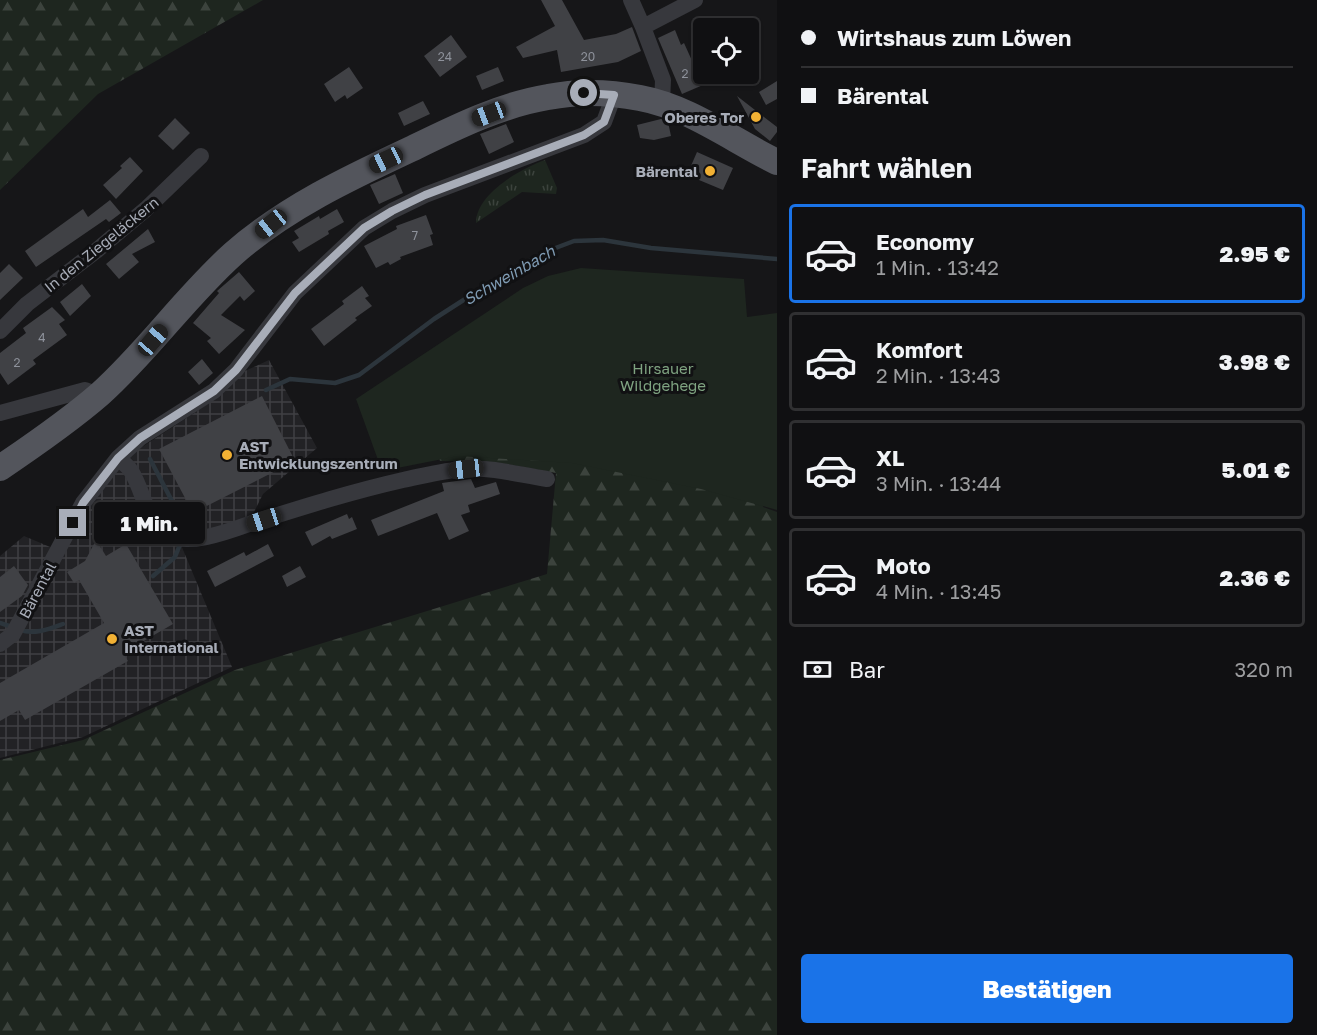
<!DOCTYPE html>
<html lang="de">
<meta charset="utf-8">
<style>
body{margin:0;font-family:"Golos Text",sans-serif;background:#19191b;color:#f1f3f6;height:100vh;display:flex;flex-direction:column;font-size:22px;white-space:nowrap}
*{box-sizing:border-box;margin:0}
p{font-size:20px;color:#9c9d9f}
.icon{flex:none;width:33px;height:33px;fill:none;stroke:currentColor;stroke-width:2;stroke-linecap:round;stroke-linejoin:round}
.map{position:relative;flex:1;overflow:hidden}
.drawer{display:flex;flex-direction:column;background:#101012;width:540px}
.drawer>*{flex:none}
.guide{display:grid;align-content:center;height:132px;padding:0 24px;background:#101012}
.buttons{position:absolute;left:693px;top:18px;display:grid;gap:12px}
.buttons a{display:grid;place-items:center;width:66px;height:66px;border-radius:6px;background:#101012;box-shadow:0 2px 4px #0004,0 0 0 2px #303032;font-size:30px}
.end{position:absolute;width:27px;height:27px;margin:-14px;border:8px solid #a8adb8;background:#111;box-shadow:0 0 0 3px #111}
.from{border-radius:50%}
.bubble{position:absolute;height:42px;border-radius:6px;background:#101012;box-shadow:0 2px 4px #0004,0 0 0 2px #303032;font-size:20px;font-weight:800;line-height:42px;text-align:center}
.car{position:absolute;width:18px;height:36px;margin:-18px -9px;border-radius:8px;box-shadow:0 0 4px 2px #0007;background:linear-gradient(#222 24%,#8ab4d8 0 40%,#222 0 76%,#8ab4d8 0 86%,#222 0)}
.guide b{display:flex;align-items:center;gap:21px;height:57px;font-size:22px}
.guide b+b{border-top:2px solid #303032}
.guide i{width:15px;height:15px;background:#f1f3f6}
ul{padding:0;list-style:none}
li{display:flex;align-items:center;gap:18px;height:99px;margin:0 12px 9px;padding:0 12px;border:3px solid #303032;border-radius:6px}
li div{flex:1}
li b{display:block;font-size:22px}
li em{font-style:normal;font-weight:800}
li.current{border-color:#1a73e8}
li>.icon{width:54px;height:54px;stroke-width:1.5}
h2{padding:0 24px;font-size:27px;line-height:72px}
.pay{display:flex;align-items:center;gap:15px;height:66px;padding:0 24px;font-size:22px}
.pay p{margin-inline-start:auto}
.cta{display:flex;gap:12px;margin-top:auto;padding:12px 24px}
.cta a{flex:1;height:69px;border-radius:6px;background:#1a73e8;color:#fff;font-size:24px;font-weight:800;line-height:69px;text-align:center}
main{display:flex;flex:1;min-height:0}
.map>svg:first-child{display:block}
.industrial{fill:url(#industrial-grid)}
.grass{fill:url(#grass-tufts)}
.forest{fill:url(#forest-firs)}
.park{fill:#1e261f}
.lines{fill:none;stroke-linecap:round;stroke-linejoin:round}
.stream{stroke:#2c353c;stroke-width:4.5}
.building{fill:#404145}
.street{stroke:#37383d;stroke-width:16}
.primary{stroke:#53555c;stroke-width:26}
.route{stroke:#a8adb8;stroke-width:8}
.poi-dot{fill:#f2b134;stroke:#111113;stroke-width:2}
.labels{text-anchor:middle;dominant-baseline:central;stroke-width:6;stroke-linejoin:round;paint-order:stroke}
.number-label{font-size:12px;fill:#8e929b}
.poi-label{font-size:15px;font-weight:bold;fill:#a8adb8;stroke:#111113;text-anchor:end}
.street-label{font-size:15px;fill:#a8adb8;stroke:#111113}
.park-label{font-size:15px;fill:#7fa381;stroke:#111113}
.water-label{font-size:16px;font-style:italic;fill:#7f9bb3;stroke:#111113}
</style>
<main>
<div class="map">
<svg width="777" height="1035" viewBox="0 0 777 1035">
<defs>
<pattern id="industrial-grid" width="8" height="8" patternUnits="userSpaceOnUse" patternTransform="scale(1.5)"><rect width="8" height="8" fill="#222225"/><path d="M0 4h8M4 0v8" fill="none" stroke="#3f3f43"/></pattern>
<pattern id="grass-tufts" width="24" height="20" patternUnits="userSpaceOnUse" patternTransform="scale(1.5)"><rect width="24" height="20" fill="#1e261f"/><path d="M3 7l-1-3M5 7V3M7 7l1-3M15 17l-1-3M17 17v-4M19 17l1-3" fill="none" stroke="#3c433d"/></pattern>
<pattern id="forest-firs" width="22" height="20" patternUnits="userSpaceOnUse" patternTransform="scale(1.5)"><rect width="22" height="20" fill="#1e261f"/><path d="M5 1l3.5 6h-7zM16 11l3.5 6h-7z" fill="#3c433d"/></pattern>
</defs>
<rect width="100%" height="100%" fill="#161618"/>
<path class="industrial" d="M 269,360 L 317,448 L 263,494 L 250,520 L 191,533 L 176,533 L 232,667 L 83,737 L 0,758 L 0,556 L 24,536 L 62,552 L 79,519 L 113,473 L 139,449 L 208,404 L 245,371 Z"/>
<path class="grass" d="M 545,160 L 557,188 L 556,194 L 522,192 L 476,223 C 476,194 520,169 545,160 Z"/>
<path class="forest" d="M 0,0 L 263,0 L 98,94 L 0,190 Z
M 423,410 L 777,466 L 763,507 L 777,512 L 777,1035 L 0,1035 L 0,760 L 83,740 L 235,670 L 547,574 L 556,473 L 495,462 L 440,461 Z"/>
<path class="park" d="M 581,268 L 744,279 L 747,317 L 777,313 L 777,510 L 701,489 L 572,463 L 458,456 L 382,471 L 356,399 L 523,288 L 548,276 Z"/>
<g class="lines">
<path class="stream" d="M 266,390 L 290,379 L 335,383 L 359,375 L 434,319 L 476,292 L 545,252 L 574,241 L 603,240 L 651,248 L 777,259
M 150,459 L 184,524 L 183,534
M 153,576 L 175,557 L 181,542
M 0,623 L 12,627
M 20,630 C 34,635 49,629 63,624"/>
</g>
<path class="building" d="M 541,0 L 562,0 L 584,40 L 616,34 L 632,27 L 641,51 L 618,62 L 561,72 L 557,50 L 523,58 L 516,47 L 555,26 Z
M 675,30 L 681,45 L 684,43 L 703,85 L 682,94 L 658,38 Z
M 451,35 L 467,57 L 440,77 L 424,56 Z
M 349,67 L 363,88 L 347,99 L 345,95 L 335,102 L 324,84 Z
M 498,67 L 504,81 L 482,90 L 476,76 Z
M 777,81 L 777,99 L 766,105 L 759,92 Z
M 737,96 L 777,127 L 777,132 L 770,141 L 755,129 Z
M 423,101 L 430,114 L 404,126 L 398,113 Z
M 175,118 L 190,133 L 173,150 L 158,136 Z
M 661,119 L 668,122 L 671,136 L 654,140 L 640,138 L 637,125 Z
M 506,124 L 514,142 L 489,154 L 480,134 Z
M 697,152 L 733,168 L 723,190 L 687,175 Z
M 130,157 L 143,171 L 116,199 L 103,185 L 122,168 L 120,166 Z
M 395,174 L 403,193 L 379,204 L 370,185 Z
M 110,200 L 121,213 L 109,222 L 106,219 L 36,267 L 25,251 L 83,209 L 88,217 Z
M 337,209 L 344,222 L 328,231 L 329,234 L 299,252 L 292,242 L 299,238 L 294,231 L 319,216 L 320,219 Z
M 426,215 L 433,234 L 430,235 L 433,245 L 400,257 L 401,259 L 390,265 L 388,262 L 376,268 L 364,246 L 397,229 L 396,226 Z
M 148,229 L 155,242 L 132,254 L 139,262 L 119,279 L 106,264 Z
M 9,264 L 23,278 L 0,300 L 0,273 Z
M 239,272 L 255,291 L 244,301 L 240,296 L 221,315 L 245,330 L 219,354 L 207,341 L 211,338 L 193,323 L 219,293 L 217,291 Z
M 82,284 L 91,296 L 70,316 L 60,302 Z
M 362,286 L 369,296 L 365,298 L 372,306 L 355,318 L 357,320 L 324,346 L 311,329 L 344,304 L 342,301 Z
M 52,307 L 65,320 L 59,324 L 67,335 L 33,360 L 36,364 L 8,385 L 0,373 L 0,353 L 26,333 L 23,328 Z
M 202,359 L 213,373 L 199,385 L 188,372 Z
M 262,396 L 295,461 L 193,513 L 159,449 Z
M 471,479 L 475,488 L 496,482 L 500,494 L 468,505 L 470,512 L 461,515 L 469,531 L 449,540 L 437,513 L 378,536 L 371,520 L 444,491 L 442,483 Z
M 347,514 L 349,519 L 352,517 L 357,529 L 332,539 L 330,536 L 312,546 L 305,532 Z
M 96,540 L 106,556 L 126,544 L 173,624 L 123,653 L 128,661 L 25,720 L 19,710 L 0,721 L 0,683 L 104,623 L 79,580 L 74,583 L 67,572 L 85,561 Z
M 268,544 L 274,556 L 215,587 L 207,571 L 244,552 L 246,556 Z
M 14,566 L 28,585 L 22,596 L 0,612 L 0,577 Z
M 300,566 L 306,577 L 287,587 L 282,576 Z"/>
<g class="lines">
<path class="street" d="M 631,0 L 643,27 L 663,80 L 662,104
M 643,27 L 695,0
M 0,331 L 27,304 L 96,251 L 146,209 L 201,156
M 0,413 L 85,390 L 99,395
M 118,458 C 122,462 128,466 131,471 C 142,487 148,524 165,534 C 187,547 227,532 249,524 C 300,508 350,492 403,480 C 423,476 444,470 466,469 C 493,467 520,475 547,479
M 0,644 L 13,634 L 83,503 L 118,458 L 140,438 L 214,391 L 236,370 L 295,293 L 364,228 L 392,211 L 425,195 L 584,135 L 604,122 L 614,95"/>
<path class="primary" d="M 0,468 C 34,445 69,421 100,394 C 148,351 185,297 233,254 C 285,208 349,178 411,149 C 454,128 500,105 548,97 C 578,91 610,92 640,98 C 689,107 732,140 777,162"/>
</g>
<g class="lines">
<path class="route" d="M 73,523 L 83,503 L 118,458 L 140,438 L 214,391 L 236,370 L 295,293 L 364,228 L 392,211 L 425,195 L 584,135 L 604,122 L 614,95 L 584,93"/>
</g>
<g class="poi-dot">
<circle cx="756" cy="117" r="6"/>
<circle cx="710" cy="171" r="6"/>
<circle cx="227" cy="455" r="6"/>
<circle cx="112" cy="639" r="6"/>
</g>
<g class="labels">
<g class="number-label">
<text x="445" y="56">24</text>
<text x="588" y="56">20</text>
<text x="685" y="73">2</text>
<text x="415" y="235">7</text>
<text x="42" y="337">4</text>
<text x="17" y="362">2</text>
</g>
<g class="poi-label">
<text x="744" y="117">Oberes Tor</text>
<text x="698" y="171">Bärental</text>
<text x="239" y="446" text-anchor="start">AST<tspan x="239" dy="17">Entwicklungszentrum</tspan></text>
<text x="124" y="630" text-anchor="start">AST<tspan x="124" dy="17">International</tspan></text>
</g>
<g class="street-label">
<text transform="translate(101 244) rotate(-39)">In den Ziegeläckern</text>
<text transform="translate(37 590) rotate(-62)">Bärental</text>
</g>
<g class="park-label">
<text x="663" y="368">Hirsauer<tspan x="663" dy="17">Wildgehege</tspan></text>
</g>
<g class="water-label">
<text transform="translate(509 275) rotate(-30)">Schweinbach</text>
</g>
</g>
</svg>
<div class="buttons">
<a><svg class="icon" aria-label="locate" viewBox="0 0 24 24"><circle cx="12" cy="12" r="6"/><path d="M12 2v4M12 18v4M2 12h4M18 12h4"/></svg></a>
</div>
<i class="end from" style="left:584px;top:93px"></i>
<i class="end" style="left:73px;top:523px"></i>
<div class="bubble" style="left:94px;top:502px;width:111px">1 Min.</div>
<i class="car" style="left:489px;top:114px;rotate:249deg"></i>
<i class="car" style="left:386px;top:160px;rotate:245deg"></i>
<i class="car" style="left:271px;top:224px;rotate:231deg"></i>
<i class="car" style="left:153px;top:340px;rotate:41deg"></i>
<i class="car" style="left:466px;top:469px;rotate:263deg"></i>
<i class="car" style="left:264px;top:520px;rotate:252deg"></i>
</div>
<section class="drawer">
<div class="guide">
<b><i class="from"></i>Wirtshaus zum Löwen</b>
<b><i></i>Bärental</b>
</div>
<h2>Fahrt wählen</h2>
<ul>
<li class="current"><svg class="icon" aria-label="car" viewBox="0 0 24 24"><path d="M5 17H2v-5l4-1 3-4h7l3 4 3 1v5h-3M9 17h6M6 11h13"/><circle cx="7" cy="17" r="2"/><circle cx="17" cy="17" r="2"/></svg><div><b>Economy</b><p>1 Min. · 13:42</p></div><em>2.95 €</em></li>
<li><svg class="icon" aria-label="car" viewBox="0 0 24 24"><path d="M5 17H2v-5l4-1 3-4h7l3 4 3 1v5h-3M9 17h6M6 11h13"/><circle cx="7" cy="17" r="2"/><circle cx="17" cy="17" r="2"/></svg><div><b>Komfort</b><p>2 Min. · 13:43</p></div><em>3.98 €</em></li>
<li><svg class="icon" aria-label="car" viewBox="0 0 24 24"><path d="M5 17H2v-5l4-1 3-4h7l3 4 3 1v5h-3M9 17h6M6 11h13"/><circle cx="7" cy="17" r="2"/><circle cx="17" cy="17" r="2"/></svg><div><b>XL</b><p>3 Min. · 13:44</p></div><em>5.01 €</em></li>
<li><svg class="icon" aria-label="car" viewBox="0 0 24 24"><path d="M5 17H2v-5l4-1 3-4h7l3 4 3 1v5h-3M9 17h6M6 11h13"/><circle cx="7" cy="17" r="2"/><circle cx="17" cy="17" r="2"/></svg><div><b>Moto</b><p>4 Min. · 13:45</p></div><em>2.36 €</em></li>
</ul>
<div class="pay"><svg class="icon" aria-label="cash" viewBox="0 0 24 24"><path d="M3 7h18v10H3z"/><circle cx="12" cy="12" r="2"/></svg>Bar<p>320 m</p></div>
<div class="cta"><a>Bestätigen</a></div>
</section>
</main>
